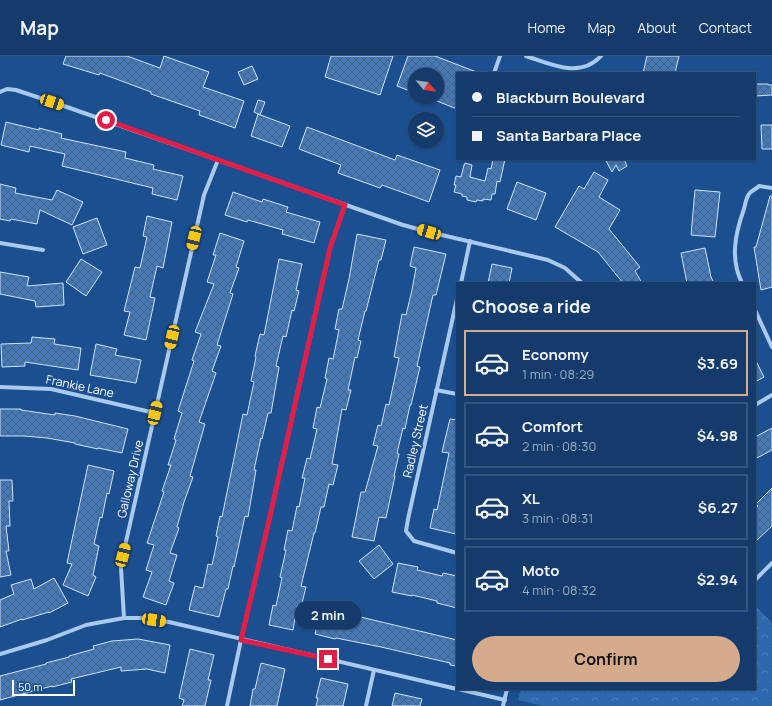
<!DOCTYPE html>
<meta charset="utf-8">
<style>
body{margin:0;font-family:Manrope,sans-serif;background:#1d4271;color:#f1f3f6;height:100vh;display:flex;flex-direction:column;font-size:15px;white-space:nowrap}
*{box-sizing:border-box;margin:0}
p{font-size:13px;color:#9dadc1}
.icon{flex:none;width:22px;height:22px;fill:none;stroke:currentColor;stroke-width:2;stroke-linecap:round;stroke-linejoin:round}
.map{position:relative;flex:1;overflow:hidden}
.details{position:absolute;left:456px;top:226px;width:300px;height:408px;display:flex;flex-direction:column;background:#143b6b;border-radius:0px;box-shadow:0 1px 3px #0004,0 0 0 1px #33557e}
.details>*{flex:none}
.hud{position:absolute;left:456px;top:16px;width:300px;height:88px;border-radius:0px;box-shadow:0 1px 3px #0004,0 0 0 1px #33557e;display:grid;align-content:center;height:88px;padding:0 16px;background:#143b6b}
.needle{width:26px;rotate:119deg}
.buttons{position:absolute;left:408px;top:12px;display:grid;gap:8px}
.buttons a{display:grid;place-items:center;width:36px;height:36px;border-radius:50%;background:#143b6b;box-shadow:0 1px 3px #0004,0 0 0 1px #33557e;font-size:20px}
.scale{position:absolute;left:12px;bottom:10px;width:63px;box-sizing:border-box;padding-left:4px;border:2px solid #fff;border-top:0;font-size:11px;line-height:14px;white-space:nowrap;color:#fff;-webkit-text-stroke:3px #1b4f8f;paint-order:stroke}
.end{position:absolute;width:18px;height:18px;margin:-9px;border:5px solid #e11d48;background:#fff;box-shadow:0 0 0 2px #fff}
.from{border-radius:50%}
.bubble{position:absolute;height:28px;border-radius:14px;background:#143b6b;box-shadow:0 1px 3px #0004,0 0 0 1px #33557e;font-size:13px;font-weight:700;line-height:28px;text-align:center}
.car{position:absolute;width:12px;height:24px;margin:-12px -6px;border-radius:5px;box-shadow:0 0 3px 1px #0007;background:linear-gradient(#f5c518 24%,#345 0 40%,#f5c518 0 76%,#345 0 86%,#f5c518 0)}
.hud b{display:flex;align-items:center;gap:14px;height:38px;font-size:15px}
.hud b+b{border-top:1px solid #33557e}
.hud i{width:10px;height:10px;background:#f1f3f6}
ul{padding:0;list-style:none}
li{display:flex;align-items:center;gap:12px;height:66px;margin:0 8px 6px;padding:0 8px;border:2px solid #33557e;border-radius:0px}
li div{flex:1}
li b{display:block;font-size:15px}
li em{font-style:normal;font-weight:700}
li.active{border-color:#d6ab8b}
li>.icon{width:36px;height:36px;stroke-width:1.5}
h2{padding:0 16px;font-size:18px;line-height:48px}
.action{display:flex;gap:8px;margin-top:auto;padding:8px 16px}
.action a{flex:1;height:46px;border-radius:24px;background:#d6ab8b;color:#111;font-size:16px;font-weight:700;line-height:46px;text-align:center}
header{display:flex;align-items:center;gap:24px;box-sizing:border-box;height:56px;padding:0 20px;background:#143b6b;border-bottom:1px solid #33557e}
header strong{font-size:19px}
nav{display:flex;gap:22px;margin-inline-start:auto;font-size:14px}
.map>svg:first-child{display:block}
.park{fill:url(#park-crowns)}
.building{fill:url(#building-cross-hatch);stroke:#cfe3fa}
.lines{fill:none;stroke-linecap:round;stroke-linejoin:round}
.minor{stroke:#a9c9ee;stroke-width:4}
.route{stroke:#e11d48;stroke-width:5}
.labels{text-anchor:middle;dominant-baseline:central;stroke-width:3.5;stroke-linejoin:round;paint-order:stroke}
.street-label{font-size:12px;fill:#fff;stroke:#1b4f8f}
</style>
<header>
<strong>Map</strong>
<nav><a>Home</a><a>Map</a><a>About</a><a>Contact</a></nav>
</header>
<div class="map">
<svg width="772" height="650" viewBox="0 0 772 650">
<defs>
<pattern id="park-crowns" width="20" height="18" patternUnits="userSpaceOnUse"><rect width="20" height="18" fill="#2e69ad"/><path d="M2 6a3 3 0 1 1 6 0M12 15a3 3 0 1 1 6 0" fill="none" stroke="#4d80b9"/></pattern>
<pattern id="building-cross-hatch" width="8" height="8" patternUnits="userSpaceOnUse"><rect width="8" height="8" fill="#4478b7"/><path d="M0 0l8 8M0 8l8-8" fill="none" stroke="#486282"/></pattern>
</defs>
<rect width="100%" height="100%" fill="#1b4f8f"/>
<path class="park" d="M 755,551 L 757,551 L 772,567 L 772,650 L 543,650 L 518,644 L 521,633 L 755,633 Z"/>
<path class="building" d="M 66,0 L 127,0 L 160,12 L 164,0 L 209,16 L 203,31 L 244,45 L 235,72 L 199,59 L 200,55 L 151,38 L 151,36 L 100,17 L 99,19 L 63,8 Z
M 331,0 L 393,0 L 380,39 L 325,21 Z
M 408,0 L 435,0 L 479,17 L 457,17 L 457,53 L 437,45 L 437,19 L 415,19 L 415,37 L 397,30 Z
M 647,0 L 679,0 L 675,17 L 643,17 Z
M 252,10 L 258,23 L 244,29 L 238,16 Z
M 755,28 L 768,28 L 769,29 L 772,29 L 772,39 L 755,40 Z
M 258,44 L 265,46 L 260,59 L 254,56 Z
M 258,58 L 290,70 L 282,91 L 251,80 Z
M 6,66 L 39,74 L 39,72 L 62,78 L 61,82 L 126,96 L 125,102 L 154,109 L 153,113 L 183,120 L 177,144 L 152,138 L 153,132 L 62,110 L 65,98 L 30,90 L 29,96 L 1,89 Z
M 761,69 L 772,69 L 772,93 L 762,93 Z
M 307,71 L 395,104 L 397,99 L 440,114 L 429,146 L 382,129 L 380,132 L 338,117 L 341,109 L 299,93 Z
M 493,103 L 505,103 L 500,126 L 497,125 L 495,138 L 492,138 L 491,144 L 483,143 L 483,145 L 477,144 L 476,146 L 467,144 L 467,141 L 462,140 L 462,138 L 454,136 L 456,129 L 454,129 L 456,120 L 461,121 L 464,109 L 465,107 L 472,109 L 470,121 L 485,125 L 488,112 L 491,113 Z
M 605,103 L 624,103 L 627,110 L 619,115 L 616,109 L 612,116 Z
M 594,116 L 608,124 L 599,141 L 620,154 L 609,173 L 640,211 L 635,215 L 642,227 L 623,227 L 598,196 L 555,171 L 579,130 L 584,133 Z
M 517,126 L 546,137 L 536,164 L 507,153 Z
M 0,128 L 16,132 L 15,137 L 52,144 L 57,134 L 83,146 L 72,169 L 40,154 L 37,168 L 11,163 L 10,165 L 0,163 Z
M 695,134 L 720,136 L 715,181 L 691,179 Z
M 233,136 L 262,146 L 263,143 L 288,151 L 286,156 L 320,166 L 314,187 L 282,178 L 283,174 L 248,164 L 247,166 L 225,159 Z
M 770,140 L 772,140 L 772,231 L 761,234 L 754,191 L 756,191 Z
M 147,160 L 172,166 L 163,212 L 157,210 L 150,241 L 155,242 L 146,284 L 124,279 L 130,256 L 124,255 L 135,211 L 140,212 L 147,181 L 143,180 Z
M 97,162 L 107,189 L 83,198 L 73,171 Z
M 220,177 L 244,185 L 236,211 L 239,212 L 230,237 L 233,238 L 217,289 L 221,290 L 212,315 L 216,317 L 199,366 L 205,368 L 190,420 L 193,421 L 184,446 L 177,471 L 179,472 L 170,497 L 177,499 L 169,525 L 174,527 L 166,549 L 143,541 L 152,516 L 146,514 L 154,489 L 147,487 L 164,436 L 162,435 L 171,409 L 168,409 L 176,384 L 174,383 L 182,357 L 178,355 L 194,305 L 192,304 L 201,278 L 195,276 L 214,228 L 207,226 L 216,199 L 213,199 Z
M 357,178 L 386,184 L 381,204 L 379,204 L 366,255 L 365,255 L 358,284 L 361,285 L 357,302 L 355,301 L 348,334 L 351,334 L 346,354 L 342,353 L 332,408 L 338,409 L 333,429 L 329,428 L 324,451 L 321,451 L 315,477 L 314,477 L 301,530 L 306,531 L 301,551 L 297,550 L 293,574 L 269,569 L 273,549 L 276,550 L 282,522 L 280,521 L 286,494 L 284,494 L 288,474 L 292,475 L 297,450 L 299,451 L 305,422 L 302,422 L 307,402 L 310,403 L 317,373 L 313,372 L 317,351 L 320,352 L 327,323 L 325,322 L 329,302 L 333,303 L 339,274 L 335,273 L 339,253 L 342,253 L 349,223 Z
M 414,191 L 446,198 L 436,239 L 433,239 L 417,310 L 420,311 L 411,349 L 410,349 L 405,373 L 403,372 L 397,397 L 399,398 L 394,420 L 395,420 L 386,462 L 379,461 L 374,485 L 352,481 L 361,436 L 365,436 L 378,390 L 373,389 L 378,369 L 381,370 L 386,348 L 389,349 L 399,302 L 394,301 L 402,258 L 406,259 L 412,234 L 416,212 L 410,210 Z
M 705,192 L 711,221 L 714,227 L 687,227 L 681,197 Z
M 81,203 L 102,216 L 86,240 L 66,226 Z
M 279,203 L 302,208 L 296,234 L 299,235 L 294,255 L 292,254 L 286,281 L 283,280 L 276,310 L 279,311 L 271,357 L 268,357 L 262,383 L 261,382 L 254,414 L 256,414 L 248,461 L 245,460 L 234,511 L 233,510 L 228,533 L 226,533 L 219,561 L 189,554 L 195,530 L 203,532 L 208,508 L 212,509 L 218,481 L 216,480 L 220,460 L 222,461 L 243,358 L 247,359 L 254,326 L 251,325 L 256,301 L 255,300 L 260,278 L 264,279 Z
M 492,208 L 512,212 L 509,227 L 488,227 Z
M 0,216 L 29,221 L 27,230 L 63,227 L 64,249 L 36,251 L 35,245 L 0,238 Z
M 32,281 L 55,283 L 54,288 L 81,292 L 78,314 L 25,306 L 25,310 L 2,311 L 1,288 L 31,287 Z
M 96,288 L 117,293 L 115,299 L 141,304 L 136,327 L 90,319 Z
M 755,303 L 764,321 L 755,326 Z
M 0,353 L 21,353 L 21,354 L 55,359 L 55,357 L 75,360 L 128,373 L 122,397 L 98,392 L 98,393 L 75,388 L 75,387 L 47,382 L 24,380 L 0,380 Z
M 450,363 L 457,364 L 457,474 L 456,478 L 430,472 L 434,453 L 437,454 L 449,397 L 442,396 Z
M 772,372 L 772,394 L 755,403 L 755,381 Z
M 88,409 L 114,415 L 109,438 L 107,437 L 102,462 L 100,461 L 94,488 L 99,490 L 93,519 L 96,521 L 88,540 L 63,529 L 72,508 L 67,507 Z
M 0,424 L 12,424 L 13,445 L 9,445 L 10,470 L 6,470 L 9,495 L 6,495 L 11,519 L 0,521 Z
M 772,432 L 772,470 L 755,486 L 755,453 L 758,450 L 756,448 Z
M 379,489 L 393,508 L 374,523 L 359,505 Z
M 398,507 L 418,511 L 417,514 L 442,520 L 443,517 L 457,520 L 457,552 L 437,547 L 437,545 L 412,539 L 412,540 L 392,536 Z
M 54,522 L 68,547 L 49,557 L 49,556 L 22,564 L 22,563 L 0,571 L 0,544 L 14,538 L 11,529 L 31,523 L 34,533 Z
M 321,555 L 343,561 L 344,557 L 457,584 L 457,610 L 450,609 L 450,607 L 381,591 L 336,582 L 335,583 L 315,578 Z
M 138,583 L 170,589 L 165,617 L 147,613 L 121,615 L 121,611 L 71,623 L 72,626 L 52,631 L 52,630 L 0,644 L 0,620 L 46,608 L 46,607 L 69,601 L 69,600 L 94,593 L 93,590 L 112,585 Z
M 190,593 L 214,599 L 208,624 L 211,624 L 205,650 L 182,650 L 184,644 L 179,642 Z
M 261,607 L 285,613 L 277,650 L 250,650 L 253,633 L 255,633 Z
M 321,622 L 348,628 L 343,650 L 316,650 L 318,642 L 316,642 Z
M 395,637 L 422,643 L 420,650 L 392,650 Z"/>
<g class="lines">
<path class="minor" d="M 526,0 C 551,8 580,23 601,0
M 494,17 L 500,0
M 0,36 L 7,33 L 16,34 L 64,50 L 403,169 L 429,176 L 548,204 L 565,212 L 582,227
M 0,187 L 43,194
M 461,227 L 470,185
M 742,227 C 730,203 735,178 744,153 C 745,149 746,142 749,138 C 751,135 756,133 759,130 L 772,132
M 457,243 L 408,463 L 406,475 L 414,485 L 457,497
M 755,254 L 772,291
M 0,331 L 51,333 L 155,357
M 436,334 L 457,338
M 755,349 L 772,339
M 755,524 L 772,507
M 124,562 L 121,512 L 123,499 L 204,139 L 218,104
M 0,598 L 47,584 L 86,569 L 102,566 L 124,562 L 140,562 L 169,566 L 457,633
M 458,633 L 505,644
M 227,650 L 241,584 L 268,469 L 330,192 L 345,149
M 366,650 L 374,614
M 503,650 L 507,633"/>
</g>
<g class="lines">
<path class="route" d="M 106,64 L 345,149 L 330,192 L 268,469 L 241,584 L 328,603"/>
</g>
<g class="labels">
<g class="street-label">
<text transform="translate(80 330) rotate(12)">Frankie Lane</text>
<text transform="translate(415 385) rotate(-77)">Radley Street</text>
<text transform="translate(130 423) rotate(-77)">Galloway Drive</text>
</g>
</g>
</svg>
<div class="buttons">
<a><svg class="needle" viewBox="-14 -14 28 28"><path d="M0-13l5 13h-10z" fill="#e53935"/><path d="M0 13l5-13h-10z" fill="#9dadc1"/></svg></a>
<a><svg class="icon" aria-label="layers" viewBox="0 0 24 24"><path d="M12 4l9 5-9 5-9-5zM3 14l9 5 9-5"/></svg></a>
</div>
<div class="scale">50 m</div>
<i class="end from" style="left:106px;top:64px"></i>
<i class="end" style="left:328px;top:603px"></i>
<div class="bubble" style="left:295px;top:545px;width:66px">2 min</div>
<i class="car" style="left:52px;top:46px;rotate:108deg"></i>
<i class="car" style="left:429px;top:176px;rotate:286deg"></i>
<i class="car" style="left:194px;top:182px;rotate:193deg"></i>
<i class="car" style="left:172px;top:281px;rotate:193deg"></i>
<i class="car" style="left:155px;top:357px;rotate:13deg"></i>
<i class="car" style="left:123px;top:499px;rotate:14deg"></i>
<i class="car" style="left:154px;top:564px;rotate:98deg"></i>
<div class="hud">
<b><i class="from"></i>Blackburn Boulevard</b>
<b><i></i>Santa Barbara Place</b>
</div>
<section class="details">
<h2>Choose a ride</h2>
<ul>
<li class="active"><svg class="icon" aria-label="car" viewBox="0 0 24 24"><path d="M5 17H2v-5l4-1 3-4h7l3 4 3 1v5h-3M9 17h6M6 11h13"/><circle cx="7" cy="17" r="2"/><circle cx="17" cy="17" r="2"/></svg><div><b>Economy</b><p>1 min · 08:29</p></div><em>$3.69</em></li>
<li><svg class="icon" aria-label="car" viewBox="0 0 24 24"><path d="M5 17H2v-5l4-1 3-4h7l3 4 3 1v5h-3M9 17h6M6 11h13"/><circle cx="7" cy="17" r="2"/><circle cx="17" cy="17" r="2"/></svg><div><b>Comfort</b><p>2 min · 08:30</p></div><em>$4.98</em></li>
<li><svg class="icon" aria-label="car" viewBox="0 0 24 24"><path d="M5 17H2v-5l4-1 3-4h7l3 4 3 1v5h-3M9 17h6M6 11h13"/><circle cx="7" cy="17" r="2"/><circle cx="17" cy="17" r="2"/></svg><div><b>XL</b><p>3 min · 08:31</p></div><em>$6.27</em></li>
<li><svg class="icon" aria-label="car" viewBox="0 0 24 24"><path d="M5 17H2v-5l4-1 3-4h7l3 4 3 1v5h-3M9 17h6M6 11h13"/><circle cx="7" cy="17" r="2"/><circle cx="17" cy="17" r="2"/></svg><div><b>Moto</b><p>4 min · 08:32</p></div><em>$2.94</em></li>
</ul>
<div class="action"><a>Confirm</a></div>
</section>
</div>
